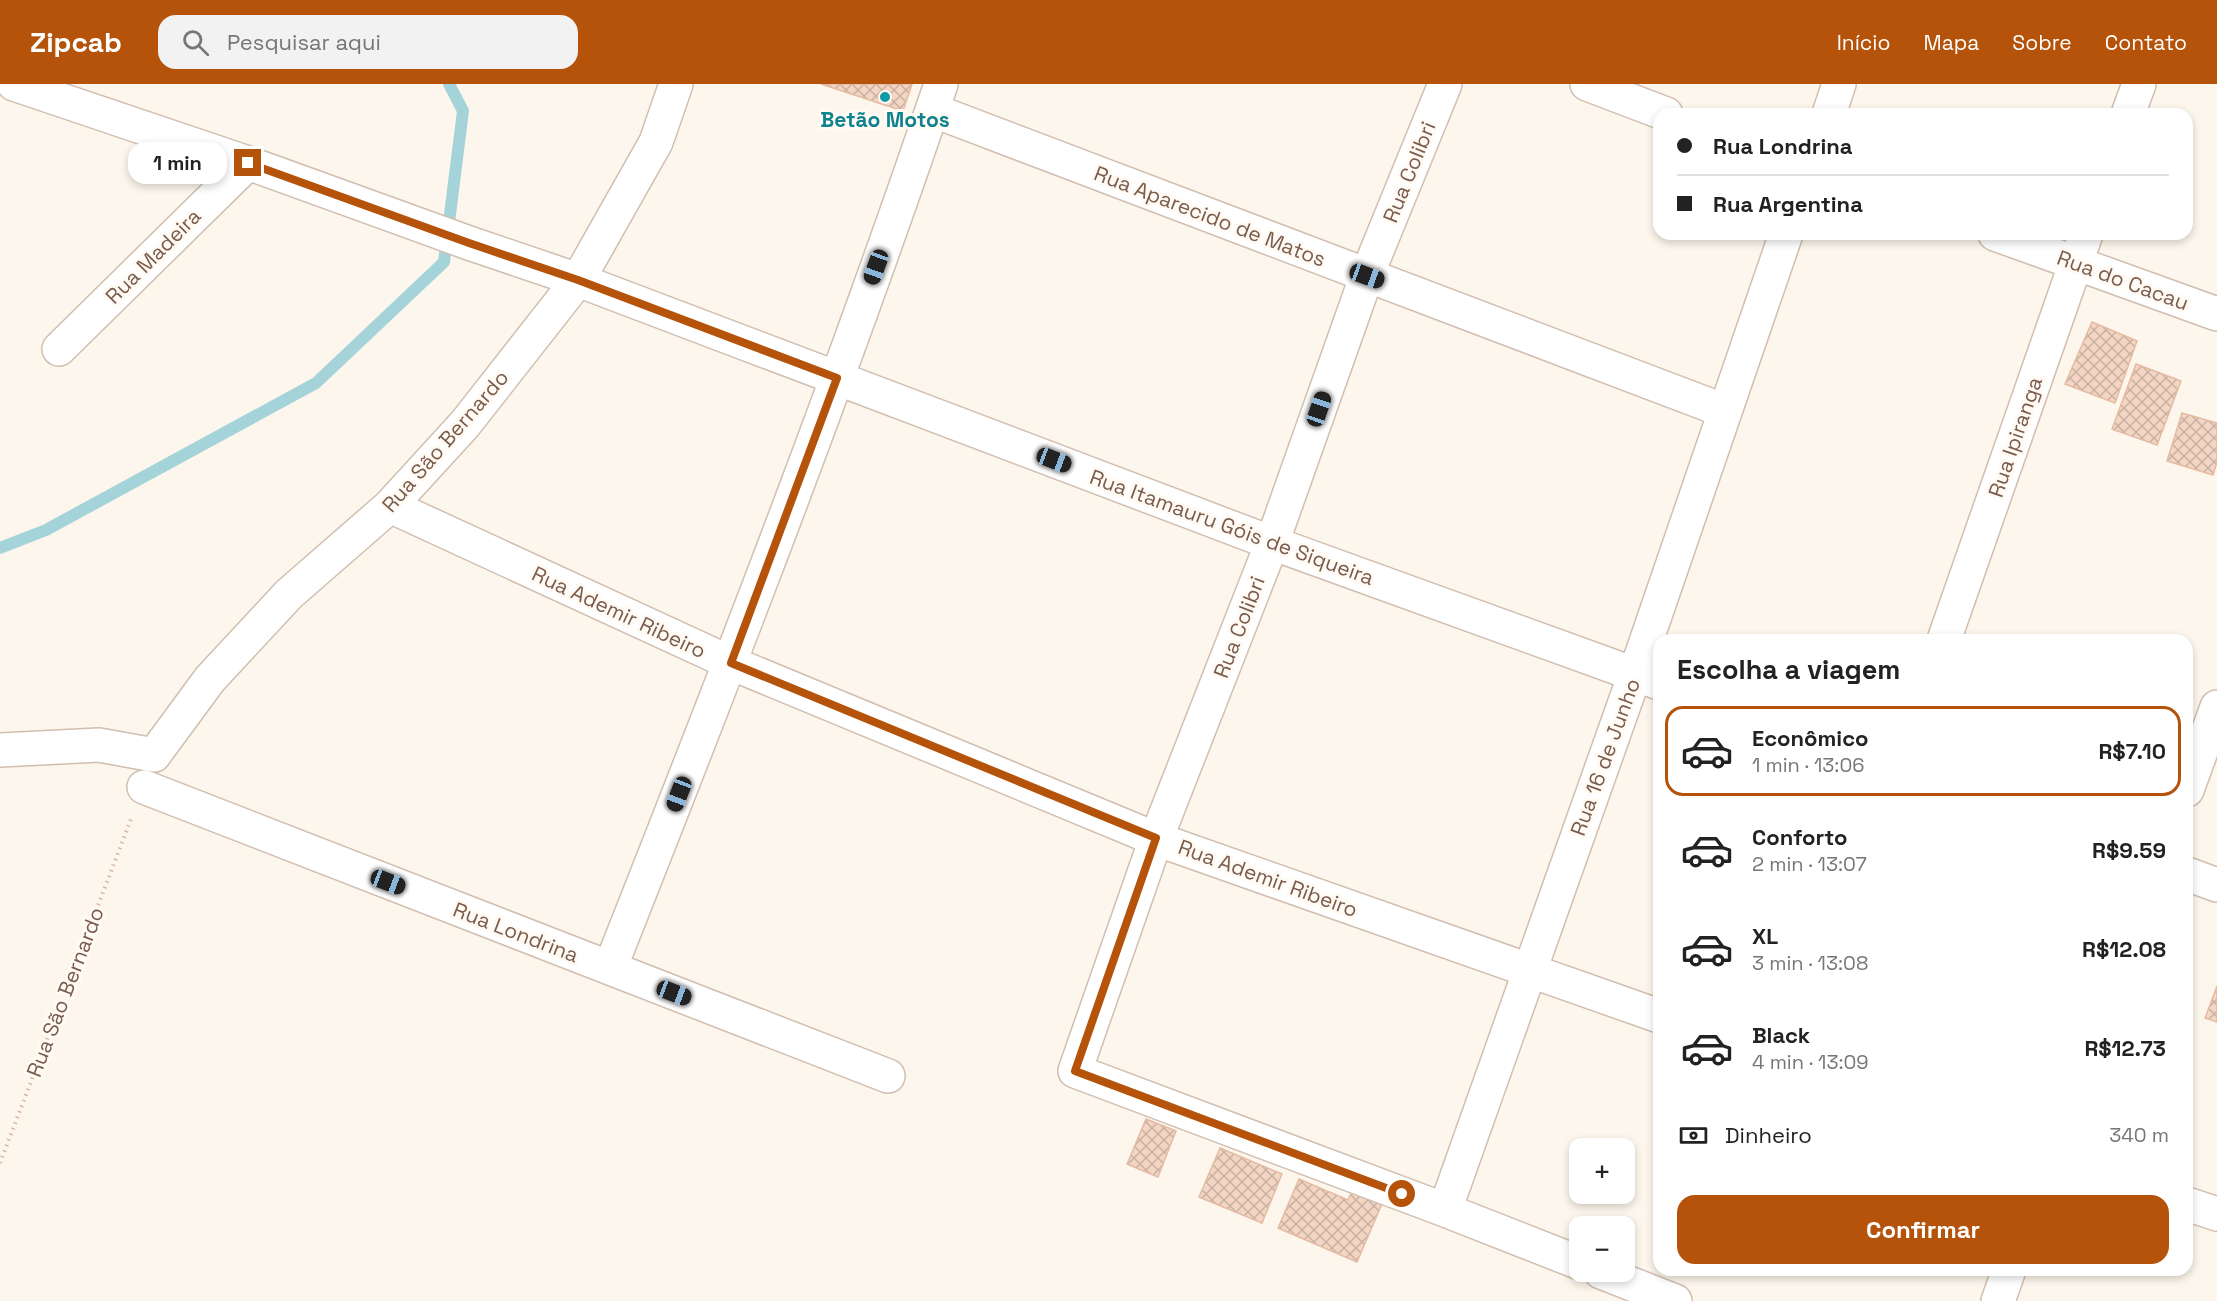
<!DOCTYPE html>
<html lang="pt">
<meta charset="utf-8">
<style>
body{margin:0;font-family:"Space Grotesk",sans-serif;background:#f2f2f2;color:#222;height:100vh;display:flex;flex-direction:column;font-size:22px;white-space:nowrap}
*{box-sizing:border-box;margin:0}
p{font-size:20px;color:#767676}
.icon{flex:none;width:33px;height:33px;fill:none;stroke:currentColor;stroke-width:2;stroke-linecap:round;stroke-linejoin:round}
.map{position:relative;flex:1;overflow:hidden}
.panel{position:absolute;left:1653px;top:550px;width:540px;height:642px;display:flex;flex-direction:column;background:#fff;border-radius:18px;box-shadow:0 3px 9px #0003}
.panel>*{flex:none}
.guide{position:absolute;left:1653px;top:24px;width:540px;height:132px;border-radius:18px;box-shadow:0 3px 9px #0003;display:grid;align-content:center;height:132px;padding:0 24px;background:#fff}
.buttons{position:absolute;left:1569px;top:1054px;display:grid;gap:12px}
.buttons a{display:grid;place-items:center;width:66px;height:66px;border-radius:12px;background:#fff;box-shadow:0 3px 9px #0003;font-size:30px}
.end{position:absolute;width:27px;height:27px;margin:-14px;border:8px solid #b45309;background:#fff;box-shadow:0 0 0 3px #fff}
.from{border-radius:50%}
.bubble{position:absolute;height:42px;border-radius:18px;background:#fff;box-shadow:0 3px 9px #0003;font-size:20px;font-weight:600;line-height:42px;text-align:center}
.car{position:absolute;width:18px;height:36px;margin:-18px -9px;border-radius:8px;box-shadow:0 0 4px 2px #0007;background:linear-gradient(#222 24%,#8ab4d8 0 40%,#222 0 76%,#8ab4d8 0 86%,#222 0)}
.guide b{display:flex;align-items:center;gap:21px;height:57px;font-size:22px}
.guide b+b{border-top:2px solid #e0e0e0}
.guide i{width:15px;height:15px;background:#222}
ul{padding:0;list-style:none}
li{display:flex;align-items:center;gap:18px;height:90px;margin:0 12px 9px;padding:0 12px;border:3px solid transparent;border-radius:18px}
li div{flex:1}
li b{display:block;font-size:22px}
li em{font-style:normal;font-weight:600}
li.selected{border-color:#b45309}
li>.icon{width:54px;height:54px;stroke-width:1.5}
h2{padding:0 24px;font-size:27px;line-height:72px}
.pay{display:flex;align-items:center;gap:15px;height:66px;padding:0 24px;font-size:22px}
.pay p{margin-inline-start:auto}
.action{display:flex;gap:12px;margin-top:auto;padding:12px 24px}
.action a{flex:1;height:69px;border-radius:18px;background:#b45309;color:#fff;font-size:24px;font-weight:600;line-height:69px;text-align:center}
header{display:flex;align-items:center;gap:36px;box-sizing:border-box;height:84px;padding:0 30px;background:#b45309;color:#fff}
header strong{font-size:28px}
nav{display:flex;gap:33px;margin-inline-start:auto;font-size:21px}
.search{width:420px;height:54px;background:#f2f2f2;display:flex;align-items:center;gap:15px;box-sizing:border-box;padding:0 21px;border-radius:18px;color:#767676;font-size:22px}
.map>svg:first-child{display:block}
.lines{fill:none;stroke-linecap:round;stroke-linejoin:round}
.stream{stroke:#a5d3da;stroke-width:12}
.building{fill:url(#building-cross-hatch);stroke:#e6bba3;stroke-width:1.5}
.minor-casing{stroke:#d1beb0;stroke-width:36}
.path{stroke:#d9b8a5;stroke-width:4;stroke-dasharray:1.5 4.5;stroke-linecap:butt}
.minor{stroke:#fff;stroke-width:33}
.route{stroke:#b45309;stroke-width:8}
.culture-dot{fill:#0f9aa8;stroke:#fffaf3;stroke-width:2}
.labels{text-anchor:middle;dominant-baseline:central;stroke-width:6;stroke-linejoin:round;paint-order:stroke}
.culture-label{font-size:21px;font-weight:bold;fill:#0d838f;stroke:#fffaf3}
.street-label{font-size:21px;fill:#7a5c4d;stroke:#fffaf3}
</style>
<header>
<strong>Zipcab</strong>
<div class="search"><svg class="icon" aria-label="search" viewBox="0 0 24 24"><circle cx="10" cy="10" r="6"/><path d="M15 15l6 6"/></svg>Pesquisar aqui</div>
<nav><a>Início</a><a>Mapa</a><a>Sobre</a><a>Contato</a></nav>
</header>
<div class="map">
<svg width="2217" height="1217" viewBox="0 0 2217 1217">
<defs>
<pattern id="building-cross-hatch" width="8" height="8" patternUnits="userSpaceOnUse" patternTransform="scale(1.5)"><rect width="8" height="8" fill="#f3d5c3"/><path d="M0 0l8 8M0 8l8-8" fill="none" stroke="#cab0a1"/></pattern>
</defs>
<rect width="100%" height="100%" fill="#fdf6ec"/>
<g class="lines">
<path class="stream" d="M 0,464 L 46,446 L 316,299 L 444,178 L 463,27 L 449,0"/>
</g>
<path class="building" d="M 821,0 L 912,0 L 903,27 Z
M 2092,238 L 2137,257 L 2115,319 L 2065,300 Z
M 2136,280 L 2181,297 L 2157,361 L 2112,345 Z
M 2182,329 L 2217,339 L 2217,378 L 2213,391 L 2167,377 Z
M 2217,902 L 2217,938 L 2205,934 Z
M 1146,1035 L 1176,1047 L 1158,1093 L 1127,1080 Z
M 1220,1064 L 1282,1090 L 1262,1139 L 1199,1113 Z
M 1299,1095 L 1348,1116 L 1352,1107 L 1382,1120 L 1357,1178 L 1278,1144 Z"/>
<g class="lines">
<g class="minor-casing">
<path id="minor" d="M 14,0 L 248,79 L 469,159 L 578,196 L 1272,459 L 1659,599
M 1445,0 L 1367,191 L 1272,459 L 1156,755 L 1075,987 L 1445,1126 L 1580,1179
M 1587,0 L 1666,30
M 932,26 L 1725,327
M 1829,30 L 1839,0
M 2128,30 L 2139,0
M 1995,150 L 2217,230
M 59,265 L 248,79
M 390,422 L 731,579 L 1156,755 L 1659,932
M 1944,556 L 2086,150
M 0,666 L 99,661 L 154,671 L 210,595 L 289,510 L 390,422 L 465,340 L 578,196 L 656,58 L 676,0
M 144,703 L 888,992
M 2187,706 L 2217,623
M 2187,790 L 2217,801
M 610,884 C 726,591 840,298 941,0
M 2187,1120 L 2217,1130
M 1445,1126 L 1635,590 L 1786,150
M 1601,1188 L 1675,1217
M 1998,1217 L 2009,1186"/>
</g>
<path class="path" d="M 0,1079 L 131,735"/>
<use href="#minor" class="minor"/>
</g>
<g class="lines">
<path class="route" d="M 248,79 L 469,159 L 578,196 L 837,294 L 731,579 L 1156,754 L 1075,987 L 1402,1110"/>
</g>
<circle class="culture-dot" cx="885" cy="13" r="6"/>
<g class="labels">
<g class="culture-label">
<text x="885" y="35">Betão Motos</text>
</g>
<g class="street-label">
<text transform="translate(1409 88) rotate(-68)">Rua Colibri</text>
<text transform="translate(1210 132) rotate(21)">Rua Aparecido de Matos</text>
<text transform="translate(153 172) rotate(-45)">Rua Madeira</text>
<text transform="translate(2123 196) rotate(20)">Rua do Cacau</text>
<text transform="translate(2015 353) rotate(-71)">Rua Ipiranga</text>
<text transform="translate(445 357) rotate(-49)">Rua São Bernardo</text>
<text transform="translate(1232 443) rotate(20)">Rua Itamauru Góis de Siqueira</text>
<text transform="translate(619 528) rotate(25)">Rua Ademir Ribeiro</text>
<text transform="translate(1239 543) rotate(-69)">Rua Colibri</text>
<text transform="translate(1605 673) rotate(-70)">Rua 16 de Junho</text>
<text transform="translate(1268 794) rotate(20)">Rua Ademir Ribeiro</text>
<text transform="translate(516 848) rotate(21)">Rua Londrina</text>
<text transform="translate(65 908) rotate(-69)">Rua São Bernardo</text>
</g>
</g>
</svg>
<div class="buttons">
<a>+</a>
<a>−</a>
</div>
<i class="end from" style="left:1402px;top:1110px"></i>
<i class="end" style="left:248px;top:79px"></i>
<div class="bubble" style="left:128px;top:58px;width:99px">1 min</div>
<i class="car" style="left:876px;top:183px;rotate:200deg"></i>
<i class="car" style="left:1367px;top:192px;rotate:110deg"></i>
<i class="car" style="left:1319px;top:325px;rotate:19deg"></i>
<i class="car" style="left:1054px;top:376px;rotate:111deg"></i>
<i class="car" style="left:679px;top:710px;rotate:201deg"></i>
<i class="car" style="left:388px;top:798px;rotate:111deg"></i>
<i class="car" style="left:674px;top:909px;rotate:111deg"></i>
<div class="guide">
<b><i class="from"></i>Rua Londrina</b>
<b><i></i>Rua Argentina</b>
</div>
<section class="panel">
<h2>Escolha a viagem</h2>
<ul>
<li class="selected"><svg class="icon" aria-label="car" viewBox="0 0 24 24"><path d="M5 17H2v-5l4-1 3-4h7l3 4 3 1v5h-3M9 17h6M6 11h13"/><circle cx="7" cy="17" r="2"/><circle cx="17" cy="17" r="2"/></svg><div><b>Econômico</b><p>1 min · 13:06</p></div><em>R$7.10</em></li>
<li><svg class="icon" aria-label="car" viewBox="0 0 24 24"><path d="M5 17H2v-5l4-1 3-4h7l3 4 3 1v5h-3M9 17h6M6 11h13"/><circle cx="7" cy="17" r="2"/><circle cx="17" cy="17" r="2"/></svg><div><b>Conforto</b><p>2 min · 13:07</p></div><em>R$9.59</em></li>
<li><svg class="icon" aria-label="car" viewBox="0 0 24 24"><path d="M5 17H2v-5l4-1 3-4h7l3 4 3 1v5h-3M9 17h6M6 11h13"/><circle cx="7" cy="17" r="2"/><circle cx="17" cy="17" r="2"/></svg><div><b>XL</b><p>3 min · 13:08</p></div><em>R$12.08</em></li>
<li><svg class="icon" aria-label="car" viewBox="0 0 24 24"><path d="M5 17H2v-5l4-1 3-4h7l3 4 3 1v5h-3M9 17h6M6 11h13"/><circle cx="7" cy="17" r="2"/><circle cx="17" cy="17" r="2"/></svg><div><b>Black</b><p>4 min · 13:09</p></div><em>R$12.73</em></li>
</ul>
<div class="pay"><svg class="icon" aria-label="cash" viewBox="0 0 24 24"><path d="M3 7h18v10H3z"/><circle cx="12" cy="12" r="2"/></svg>Dinheiro<p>340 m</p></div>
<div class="action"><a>Confirmar</a></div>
</section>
</div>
